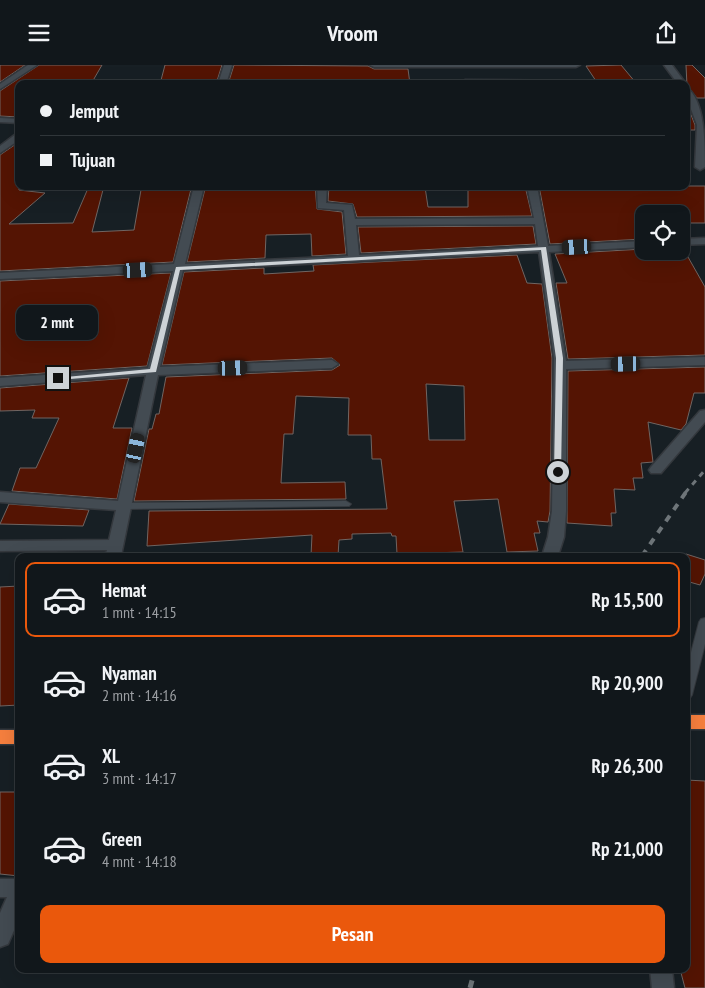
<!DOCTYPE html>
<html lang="id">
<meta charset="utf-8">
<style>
body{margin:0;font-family:"PT Sans Narrow",sans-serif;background:#1a2024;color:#f1f3f6;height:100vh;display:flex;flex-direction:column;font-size:19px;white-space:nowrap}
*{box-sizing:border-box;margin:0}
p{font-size:16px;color:#9c9fa3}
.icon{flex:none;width:28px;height:28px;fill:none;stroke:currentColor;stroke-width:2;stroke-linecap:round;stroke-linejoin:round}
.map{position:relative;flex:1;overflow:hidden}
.panel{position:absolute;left:15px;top:488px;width:675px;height:420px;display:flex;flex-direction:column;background:#11171b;border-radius:10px;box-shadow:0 5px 20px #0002,0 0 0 1px #30363a}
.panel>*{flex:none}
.hud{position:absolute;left:15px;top:15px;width:675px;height:110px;border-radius:10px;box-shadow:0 5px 20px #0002,0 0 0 1px #30363a;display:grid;align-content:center;height:110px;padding:0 25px;background:#11171b}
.tools{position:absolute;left:635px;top:140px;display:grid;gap:10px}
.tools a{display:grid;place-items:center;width:55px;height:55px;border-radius:10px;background:#11171b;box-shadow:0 5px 20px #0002,0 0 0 1px #30363a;font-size:25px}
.end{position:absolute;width:22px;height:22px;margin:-11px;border:6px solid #cdd2d6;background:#111;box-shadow:0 0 0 2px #111}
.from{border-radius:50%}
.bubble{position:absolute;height:35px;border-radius:10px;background:#11171b;box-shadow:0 5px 20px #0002,0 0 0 1px #30363a;font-size:16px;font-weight:800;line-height:35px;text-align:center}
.car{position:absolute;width:15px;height:30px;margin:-15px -8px;border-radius:6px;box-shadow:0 0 4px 1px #0007;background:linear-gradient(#222 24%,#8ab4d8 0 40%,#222 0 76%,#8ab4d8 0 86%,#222 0)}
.hud b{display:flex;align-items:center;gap:18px;height:48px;font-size:19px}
.hud b+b{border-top:1px solid #30363a}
.hud i{width:12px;height:12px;background:#f1f3f6}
ul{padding:9px 0 0;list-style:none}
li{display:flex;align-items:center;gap:15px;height:75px;margin:0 10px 8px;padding:0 15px;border:2px solid transparent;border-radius:10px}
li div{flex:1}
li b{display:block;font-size:19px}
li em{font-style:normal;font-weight:800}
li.current{border-color:#ea580c}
li>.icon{width:45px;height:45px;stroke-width:1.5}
.button{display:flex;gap:10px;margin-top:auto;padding:10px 25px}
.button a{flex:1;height:58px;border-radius:10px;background:#ea580c;color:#fff;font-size:20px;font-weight:800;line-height:58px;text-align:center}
header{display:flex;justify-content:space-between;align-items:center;height:65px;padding:0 25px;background:#11171b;font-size:22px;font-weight:800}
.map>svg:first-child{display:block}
.building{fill:#541403;stroke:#706562;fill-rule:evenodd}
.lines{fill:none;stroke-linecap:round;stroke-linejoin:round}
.lane-casing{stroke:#34383d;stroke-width:2}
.street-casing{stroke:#34383d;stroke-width:3}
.highway-casing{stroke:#34383d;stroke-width:3}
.lane{fill:#434b52;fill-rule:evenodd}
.street{fill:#434b52;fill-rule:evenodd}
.highway{fill:#f67f3e;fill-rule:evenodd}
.rail-far2{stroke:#6e7579;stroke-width:3;stroke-dasharray:5.5 5.5;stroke-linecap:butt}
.rail-far1{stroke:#6e7579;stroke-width:4;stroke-dasharray:7 7;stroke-linecap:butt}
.rail{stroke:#6e7579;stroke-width:5;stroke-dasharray:8 8;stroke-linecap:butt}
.route{fill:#cdd2d6}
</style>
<header><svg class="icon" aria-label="menu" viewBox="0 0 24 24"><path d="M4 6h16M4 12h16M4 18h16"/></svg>Vroom<svg class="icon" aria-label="share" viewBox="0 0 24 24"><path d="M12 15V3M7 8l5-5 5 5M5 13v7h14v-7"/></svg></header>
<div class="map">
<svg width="705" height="923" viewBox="0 0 705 923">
<rect width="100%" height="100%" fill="#171f24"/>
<path class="building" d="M 0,0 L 25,0 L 0,17 Z
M 39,0 L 102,0 L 91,19 L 19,19 L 19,52 L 0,51 L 0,26 Z
M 165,0 L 222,0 L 216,19 L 160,19 Z
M 234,0 L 368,1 L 374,4 L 408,4 L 410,19 L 228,19 Z
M 621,0 L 636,18 L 598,19 L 586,1 Z
M 686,0 L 692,0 L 705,13 L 705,33 L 697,33 L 687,21 Z
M 686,37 L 695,60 L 695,65 L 686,65 Z
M 19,77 L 19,125 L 45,128 L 9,159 L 73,158 L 89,121 L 104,121 L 92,167 L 134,165 L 141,125 L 191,124 L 173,197 L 0,206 L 0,90 Z
M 208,121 L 315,121 L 317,144 L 342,147 L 346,189 L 312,191 L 311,169 L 266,170 L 265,193 L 187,197 L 205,124 Z
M 329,121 L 425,122 L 428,142 L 468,142 L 468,121 L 525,121 L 532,151 L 357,152 L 353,139 L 328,136 Z
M 539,121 L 705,121 L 705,158 L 681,158 L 681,149 L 644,149 L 644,174 L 550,179 Z
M 533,161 L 536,179 L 361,188 L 358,162 Z
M 644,184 L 644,193 L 688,192 L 705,222 L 705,290 L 568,294 L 556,218 L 567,218 L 555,189 Z
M 517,190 L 527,218 L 542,219 L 552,293 L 550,446 L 548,457 L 537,456 L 540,468 L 534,468 L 538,486 L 507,487 L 498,434 L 454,436 L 463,487 L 397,489 L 396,471 L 392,471 L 391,468 L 352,469 L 352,474 L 339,475 L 338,491 L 311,491 L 312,470 L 147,481 L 149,446 L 387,444 L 381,394 L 372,394 L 371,370 L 348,370 L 349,333 L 296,331 L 293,369 L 284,369 L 281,418 L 345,417 L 346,434 L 134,436 L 149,364 L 152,364 L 156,349 L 159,349 L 166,312 L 332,305 L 340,300 L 332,293 L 162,300 L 184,207 L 264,203 L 264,209 L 314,206 L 313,200 ZM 426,319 L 464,321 L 465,375 L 429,375 Z
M 171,208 L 147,301 L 0,311 L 0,216 Z
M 705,302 L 705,328 L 694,328 L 686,359 L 681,365 L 648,357 L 653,397 L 641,398 L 643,413 L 633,413 L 635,425 L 614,424 L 616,448 L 611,448 L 612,461 L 567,458 L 568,306 Z
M 129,313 L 113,363 L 132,363 L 117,434 L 12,426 L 20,403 L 36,403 L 59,353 L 32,353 L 35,345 L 0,346 L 0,323 Z
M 9,439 L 89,445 L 83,461 L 0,459 Z
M 686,489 L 705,495 L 705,509 L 700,520 L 686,516 Z
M 19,521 L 19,640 L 0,641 L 0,522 Z
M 686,715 L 705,716 L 705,923 L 685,923 L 680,904 L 686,904 Z
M 0,727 L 19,727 L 19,811 L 0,809 Z"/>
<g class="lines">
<g class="lane-casing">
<path id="lane" d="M 346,436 L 351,439 L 349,441 L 124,444 L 119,441 L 124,438 Z
M 705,553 L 705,579 L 692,630 L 690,633 L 686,634 L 686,607 L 699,557 L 701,554 Z"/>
</g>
<g class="street-casing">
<path id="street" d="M 28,0 L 37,0 L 0,24 L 0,19 Z
M 224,0 L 232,0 L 226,19 L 218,19 Z
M 370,0 L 580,0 L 576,2 L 374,2 Z
M 664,0 L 672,0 L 686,19 L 678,19 Z
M 465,15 L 585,16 L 589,18 L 462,19 L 461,17 Z
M 686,22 C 705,34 705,80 705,102 L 700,105 L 695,102 L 697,60 L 686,31 Z
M 0,53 L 19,54 L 19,58 L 0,57 Z
M 16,69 L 19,69 L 19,75 L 0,88 L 0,81 Z
M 194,121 L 204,121 L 185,199 L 348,191 L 344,145 L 318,143 L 317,121 L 327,121 L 326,138 L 352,140 L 355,154 L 534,153 L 527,121 L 537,121 L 548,181 L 644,176 L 644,182 L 549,187 L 566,296 L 705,292 L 705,300 L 566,304 L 566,446 L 564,472 L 558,491 L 542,491 L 548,472 L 552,446 L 554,293 L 539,187 L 183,205 L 160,302 L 332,295 L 338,299 L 332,303 L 158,310 L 121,491 L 105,491 L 107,485 L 0,486 L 0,476 L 109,475 L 116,445 L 0,437 L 0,427 L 118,436 L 146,310 L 0,321 L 0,313 L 148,303 L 173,206 L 0,214 L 0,208 L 174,199 ZM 535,159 L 538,181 L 359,190 L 356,160 Z
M 705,173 L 705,179 L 681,180 L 681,174 Z
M 705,345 L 705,357 L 661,408 L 651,408 L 649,405 L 651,402 L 700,346 Z
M 0,814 L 19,814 L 19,854 L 8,879 L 0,882 L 0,848 L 7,832 L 0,832 Z
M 650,904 L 672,904 L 674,923 L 652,923 Z"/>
</g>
<g class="highway-casing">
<path id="highway" d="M 686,650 L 705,650 L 705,664 L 686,664 Z
M 0,665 L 19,665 L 19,679 L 0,679 Z"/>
</g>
<use href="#lane" class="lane"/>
<use href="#street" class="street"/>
<use href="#highway" class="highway"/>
<path class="rail-far2" d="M 685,428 L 705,405"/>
<path class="rail-far1" d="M 642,491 L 686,427"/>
<path class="rail" d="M 470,923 L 475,904"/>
</g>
<path class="route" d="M 546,182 L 563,293 L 561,409 L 554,407 L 556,293 L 541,185 L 180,205 L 156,307 L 58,315 L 55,313 L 150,304 L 176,202 Z"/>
</svg>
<div class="tools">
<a><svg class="icon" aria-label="locate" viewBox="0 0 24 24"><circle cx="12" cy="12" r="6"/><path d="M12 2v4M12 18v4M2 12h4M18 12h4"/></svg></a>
</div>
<i class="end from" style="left:558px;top:407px"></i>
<i class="end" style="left:58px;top:313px"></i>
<div class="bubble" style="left:16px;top:240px;width:82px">2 mnt</div>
<i class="car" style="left:577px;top:182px;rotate:267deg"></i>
<i class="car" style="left:138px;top:205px;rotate:87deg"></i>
<i class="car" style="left:626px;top:299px;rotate:269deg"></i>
<i class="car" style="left:233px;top:303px;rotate:88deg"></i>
<i class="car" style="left:136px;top:383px;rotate:12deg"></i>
<div class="hud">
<b><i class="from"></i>Jemput</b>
<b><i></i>Tujuan</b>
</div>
<section class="panel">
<ul>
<li class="current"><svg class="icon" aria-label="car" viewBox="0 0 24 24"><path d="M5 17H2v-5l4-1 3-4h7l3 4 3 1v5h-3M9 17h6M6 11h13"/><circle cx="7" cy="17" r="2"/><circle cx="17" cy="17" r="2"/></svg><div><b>Hemat</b><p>1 mnt · 14:15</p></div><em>Rp 15,500</em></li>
<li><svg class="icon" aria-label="car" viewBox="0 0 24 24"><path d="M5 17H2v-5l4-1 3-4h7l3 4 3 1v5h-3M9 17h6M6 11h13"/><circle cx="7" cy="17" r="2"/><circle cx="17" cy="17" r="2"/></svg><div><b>Nyaman</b><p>2 mnt · 14:16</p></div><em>Rp 20,900</em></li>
<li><svg class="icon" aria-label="car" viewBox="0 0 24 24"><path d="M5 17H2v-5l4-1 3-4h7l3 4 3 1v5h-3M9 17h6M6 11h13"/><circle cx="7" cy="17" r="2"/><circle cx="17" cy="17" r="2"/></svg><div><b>XL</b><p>3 mnt · 14:17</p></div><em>Rp 26,300</em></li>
<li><svg class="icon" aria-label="car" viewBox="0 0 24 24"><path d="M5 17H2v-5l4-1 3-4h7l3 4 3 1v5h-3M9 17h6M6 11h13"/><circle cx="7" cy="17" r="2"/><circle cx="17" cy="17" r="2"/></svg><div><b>Green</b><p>4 mnt · 14:18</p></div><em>Rp 21,000</em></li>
</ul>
<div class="button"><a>Pesan</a></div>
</section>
</div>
